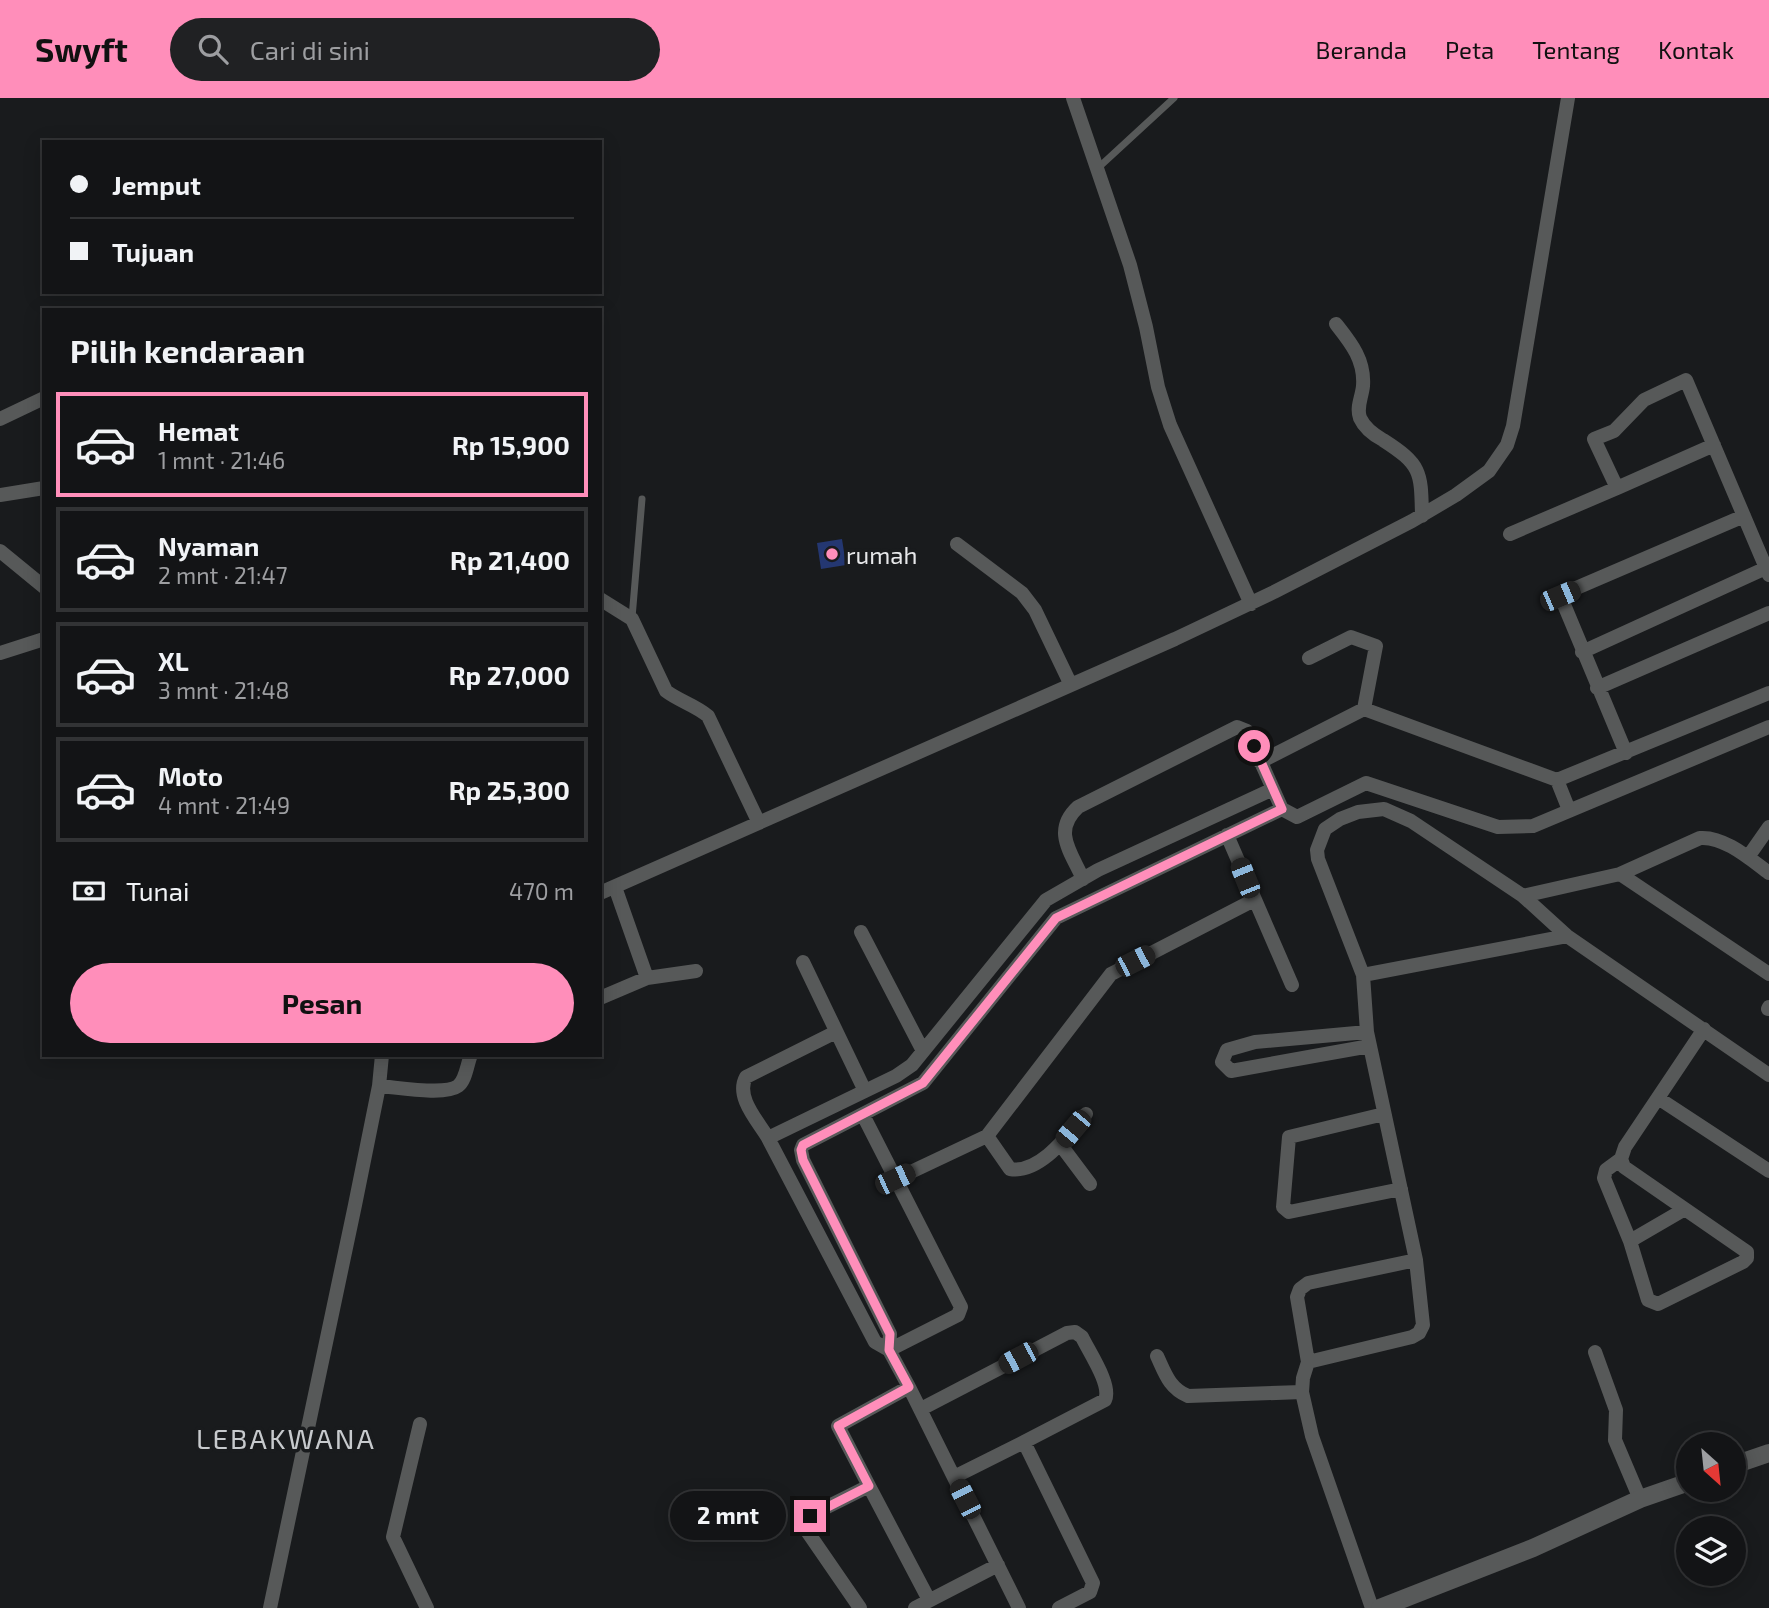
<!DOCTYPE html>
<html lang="id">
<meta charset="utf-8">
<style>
body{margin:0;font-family:"Exo 2",sans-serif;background:#202123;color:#f1f3f6;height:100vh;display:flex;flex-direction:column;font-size:26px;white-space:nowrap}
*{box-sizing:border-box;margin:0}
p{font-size:23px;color:#9d9ea1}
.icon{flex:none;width:38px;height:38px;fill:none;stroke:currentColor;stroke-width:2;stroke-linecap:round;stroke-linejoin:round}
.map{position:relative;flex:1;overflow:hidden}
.details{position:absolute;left:42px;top:210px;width:560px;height:749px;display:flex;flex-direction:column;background:#131416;border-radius:0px;box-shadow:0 4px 18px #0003,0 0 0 2px #323335}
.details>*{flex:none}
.hud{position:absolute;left:42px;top:42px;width:560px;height:154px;border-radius:0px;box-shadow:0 4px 18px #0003,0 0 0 2px #323335;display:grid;align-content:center;height:154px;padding:0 28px;background:#131416}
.needle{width:46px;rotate:153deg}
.tools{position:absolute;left:1676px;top:1334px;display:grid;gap:14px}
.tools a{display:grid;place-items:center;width:70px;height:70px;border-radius:50%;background:#131416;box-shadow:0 4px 18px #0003,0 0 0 2px #323335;font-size:35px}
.end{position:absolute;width:32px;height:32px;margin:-16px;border:9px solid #ff8eba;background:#111;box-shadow:0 0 0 4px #111}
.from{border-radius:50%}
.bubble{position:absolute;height:49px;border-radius:24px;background:#131416;box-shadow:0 4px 18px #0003,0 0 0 2px #323335;font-size:23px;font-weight:700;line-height:49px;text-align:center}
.car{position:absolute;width:21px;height:42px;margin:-21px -10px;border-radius:9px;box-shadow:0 0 5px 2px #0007;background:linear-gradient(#222 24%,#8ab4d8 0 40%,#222 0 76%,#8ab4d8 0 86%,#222 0)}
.hud b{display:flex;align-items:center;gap:24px;height:66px;font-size:26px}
.hud b+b{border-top:2px solid #323335}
.hud i{width:18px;height:18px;background:#f1f3f6}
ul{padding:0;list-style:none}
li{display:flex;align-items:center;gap:21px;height:105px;margin:0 14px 10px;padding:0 14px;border:4px solid #323335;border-radius:0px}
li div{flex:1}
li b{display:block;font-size:26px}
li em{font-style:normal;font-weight:700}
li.current{border-color:#ff8eba}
li>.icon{width:63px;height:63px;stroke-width:1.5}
h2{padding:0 28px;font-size:32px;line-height:84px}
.pay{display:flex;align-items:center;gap:18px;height:77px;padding:0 28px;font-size:26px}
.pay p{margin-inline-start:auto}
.primary-button{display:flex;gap:14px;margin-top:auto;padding:14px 28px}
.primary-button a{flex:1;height:80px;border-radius:42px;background:#ff8eba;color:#111;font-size:28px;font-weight:700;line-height:80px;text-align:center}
header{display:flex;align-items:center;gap:42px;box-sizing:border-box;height:98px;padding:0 35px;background:#ff8eba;color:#111}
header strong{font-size:33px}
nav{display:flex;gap:38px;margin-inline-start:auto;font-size:24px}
.search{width:490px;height:63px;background:#202123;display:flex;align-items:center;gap:18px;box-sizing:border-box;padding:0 24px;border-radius:38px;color:#9d9ea1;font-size:26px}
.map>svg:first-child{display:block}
.building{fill:#243771}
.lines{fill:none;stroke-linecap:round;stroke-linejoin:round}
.service{stroke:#575959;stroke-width:7}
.minor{stroke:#575959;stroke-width:14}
.tertiary{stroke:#575959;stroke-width:18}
.route{stroke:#ff8eba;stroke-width:9}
.poi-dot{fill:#ff8eba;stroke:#191b1d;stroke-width:2.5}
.labels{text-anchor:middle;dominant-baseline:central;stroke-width:7;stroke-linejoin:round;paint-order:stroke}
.poi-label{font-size:24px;fill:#e6e7e9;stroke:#191b1d;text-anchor:start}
.quarter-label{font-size:28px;letter-spacing:2px;fill:#c7cacd;stroke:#191b1d}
</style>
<header>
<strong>Swyft</strong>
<div class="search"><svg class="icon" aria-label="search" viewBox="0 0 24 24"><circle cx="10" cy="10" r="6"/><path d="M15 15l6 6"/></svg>Cari di sini</div>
<nav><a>Beranda</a><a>Peta</a><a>Tentang</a><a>Kontak</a></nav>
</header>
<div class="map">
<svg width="1769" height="1510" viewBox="0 0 1769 1510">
<rect width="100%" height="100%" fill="#191b1d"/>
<path class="building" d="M 842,441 L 846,467 L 821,471 L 817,445 Z"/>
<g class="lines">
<path class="service" d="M 1098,70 L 1174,0
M 632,520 L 642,401"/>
<path class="minor" d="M 1073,0 L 1130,167 L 1146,229 L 1158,289 L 1170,327 L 1251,506
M 1336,226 C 1351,245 1365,262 1363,288 C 1362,299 1356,309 1360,320 C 1365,331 1374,337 1383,342 C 1422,367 1421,374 1422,418
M 0,321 L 44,300
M 1714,347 L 1617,390 L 1594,341 L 1614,333 L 1644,302 L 1686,282 L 1769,477
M 0,397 L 44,390
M 1510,436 L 1617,390
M 957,446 L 1022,495 L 1035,512 L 1070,585
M 0,453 L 44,489
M 600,501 L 632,521 L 666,593 C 679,603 695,607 708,618 L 759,725
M 1582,554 L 1766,470
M 0,555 L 44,541
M 1309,560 L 1351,539 L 1376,548 L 1364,611
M 1597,590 L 1769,515
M 1626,655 L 1560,497 L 1744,418
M 1260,664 L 1364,611 L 1557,682 L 1769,595
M 1557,682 L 1569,712
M 1227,737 L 1292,887
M 1748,759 L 1769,729
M 1620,776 L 1769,876
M 1083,781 C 1071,754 1052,733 1078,709 L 1237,629 L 1247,633 L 1282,711 L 1297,719 L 1366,685 L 1498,729 L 1533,728 L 1769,629
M 615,789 L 647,880
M 600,795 L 1175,541 L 1274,494 L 1412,423 L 1456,397 L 1489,373 L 1507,347 L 1513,328 L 1568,0
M 1523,798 L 1620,776 L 1700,740 C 1724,738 1750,761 1769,775
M 861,834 L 923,953
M 803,864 L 865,993
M 1363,877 L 1567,838
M 600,900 L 647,880 L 696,873
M 1768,911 L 1769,909
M 1367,934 L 1255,944 L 1227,952 L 1222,964 L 1231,973 L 1370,948
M 379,988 C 396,989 445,998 458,988 C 466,982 467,966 471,957
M 1658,1000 L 1769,1073
M 1384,1016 L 1289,1039 L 1283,1109 L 1289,1114 L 1401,1091
M 863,1017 L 961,1209 L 958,1217 L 889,1252
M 987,1038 L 1010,1071 C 1040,1076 1068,1037 1086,1016
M 768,1040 C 758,1023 735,999 746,979 L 836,934
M 1060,1046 L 1090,1086
M 1621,1061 L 1606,1072 L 1604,1080 L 1630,1143 L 1648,1202 L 1658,1206 L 1743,1164 L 1747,1160 L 1747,1154 L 1624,1069 L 1621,1061 L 1625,1049 L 1704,931
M 896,1081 L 987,1038 L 1111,876 L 1254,802
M 1630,1143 L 1685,1111
M 889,1252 L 890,1236 L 803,1062 L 801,1052 L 803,1047 L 923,985 L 1056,820 L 1282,711
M 1595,1254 L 1616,1312 L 1615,1342 L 1640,1401
M 1157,1258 C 1165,1275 1169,1290 1188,1298 L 1302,1294
M 1308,1264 L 1412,1239 L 1419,1235 L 1423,1227 L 1416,1162 L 1367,934 L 1363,877 L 1318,761 L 1317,752 L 1325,731 L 1340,721 L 1358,714 L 1384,711 L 1411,723 L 1523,798 L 1567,838 L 1769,977
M 921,1311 L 1067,1235 L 1075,1234 L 1082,1239 C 1089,1254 1112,1287 1105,1302 L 1024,1344 L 1093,1485 L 1090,1494 L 1059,1510
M 420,1326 L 393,1439 L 427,1510
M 954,1379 L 1024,1344
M 869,1388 L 929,1502
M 270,1510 L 355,1107 L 379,988 L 382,957
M 860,1510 L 807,1433 L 807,1422 L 815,1415 L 869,1388 L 838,1328 L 909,1289
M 915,1510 L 998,1467
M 1019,1510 L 909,1289 L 889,1252 L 875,1244 L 768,1040 L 896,978 L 912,967 L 1046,802 L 1098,772 L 1273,691
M 1372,1510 L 1312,1338 L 1302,1294 L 1303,1280 L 1308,1264 L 1297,1199 L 1300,1191 L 1308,1185 L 1416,1162"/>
<path class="tertiary" d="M 1734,1367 L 1769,1355
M 1380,1510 L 1533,1450 L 1640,1401 L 1689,1384"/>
</g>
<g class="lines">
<path class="route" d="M 810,1418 L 869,1388 L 838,1328 L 909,1289 L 889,1252 L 890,1236 L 803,1062 L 801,1052 L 803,1047 L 923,985 L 1056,820 L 1282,711 L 1254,648"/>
</g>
<circle class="poi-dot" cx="832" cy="456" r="7"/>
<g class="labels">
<g class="poi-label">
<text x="846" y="456">rumah</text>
</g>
<g class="quarter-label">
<text x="286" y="1340">LEBAKWANA</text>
</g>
</g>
</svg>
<div class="tools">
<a><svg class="needle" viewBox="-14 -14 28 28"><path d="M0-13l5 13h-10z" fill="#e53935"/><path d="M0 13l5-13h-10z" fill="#9d9ea1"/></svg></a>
<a><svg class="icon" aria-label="layers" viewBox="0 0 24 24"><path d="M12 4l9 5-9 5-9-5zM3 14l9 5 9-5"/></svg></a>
</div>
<i class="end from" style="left:1254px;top:648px"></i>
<i class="end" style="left:810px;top:1418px"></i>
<div class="bubble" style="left:670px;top:1393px;width:116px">2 mnt</div>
<i class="car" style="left:1560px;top:498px;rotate:67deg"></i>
<i class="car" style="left:1245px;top:780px;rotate:338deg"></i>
<i class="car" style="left:1135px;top:863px;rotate:63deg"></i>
<i class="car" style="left:1073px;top:1031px;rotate:220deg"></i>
<i class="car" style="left:895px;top:1081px;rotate:65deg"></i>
<i class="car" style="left:1018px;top:1260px;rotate:242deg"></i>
<i class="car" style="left:965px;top:1401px;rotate:333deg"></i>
<div class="hud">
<b><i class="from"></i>Jemput</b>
<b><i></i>Tujuan</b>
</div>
<section class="details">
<h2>Pilih kendaraan</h2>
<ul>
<li class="current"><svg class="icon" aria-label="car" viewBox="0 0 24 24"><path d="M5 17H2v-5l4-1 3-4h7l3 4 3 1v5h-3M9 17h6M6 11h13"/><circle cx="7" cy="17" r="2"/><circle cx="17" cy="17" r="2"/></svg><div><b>Hemat</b><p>1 mnt · 21:46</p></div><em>Rp 15,900</em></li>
<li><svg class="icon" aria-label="car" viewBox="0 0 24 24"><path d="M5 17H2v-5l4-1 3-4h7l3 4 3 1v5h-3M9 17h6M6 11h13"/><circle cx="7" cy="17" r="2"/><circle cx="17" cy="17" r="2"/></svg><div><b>Nyaman</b><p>2 mnt · 21:47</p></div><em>Rp 21,400</em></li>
<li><svg class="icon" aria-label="car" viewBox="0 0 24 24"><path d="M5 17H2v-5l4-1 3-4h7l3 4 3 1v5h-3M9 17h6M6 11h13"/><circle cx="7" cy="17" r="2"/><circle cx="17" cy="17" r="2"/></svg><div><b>XL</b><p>3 mnt · 21:48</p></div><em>Rp 27,000</em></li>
<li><svg class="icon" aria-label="car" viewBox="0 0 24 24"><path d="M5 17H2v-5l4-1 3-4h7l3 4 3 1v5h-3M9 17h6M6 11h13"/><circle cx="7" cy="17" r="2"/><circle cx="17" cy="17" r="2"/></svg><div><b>Moto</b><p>4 mnt · 21:49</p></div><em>Rp 25,300</em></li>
</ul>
<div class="pay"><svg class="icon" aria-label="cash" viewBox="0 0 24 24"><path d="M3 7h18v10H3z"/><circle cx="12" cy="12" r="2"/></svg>Tunai<p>470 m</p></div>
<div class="primary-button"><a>Pesan</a></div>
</section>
</div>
